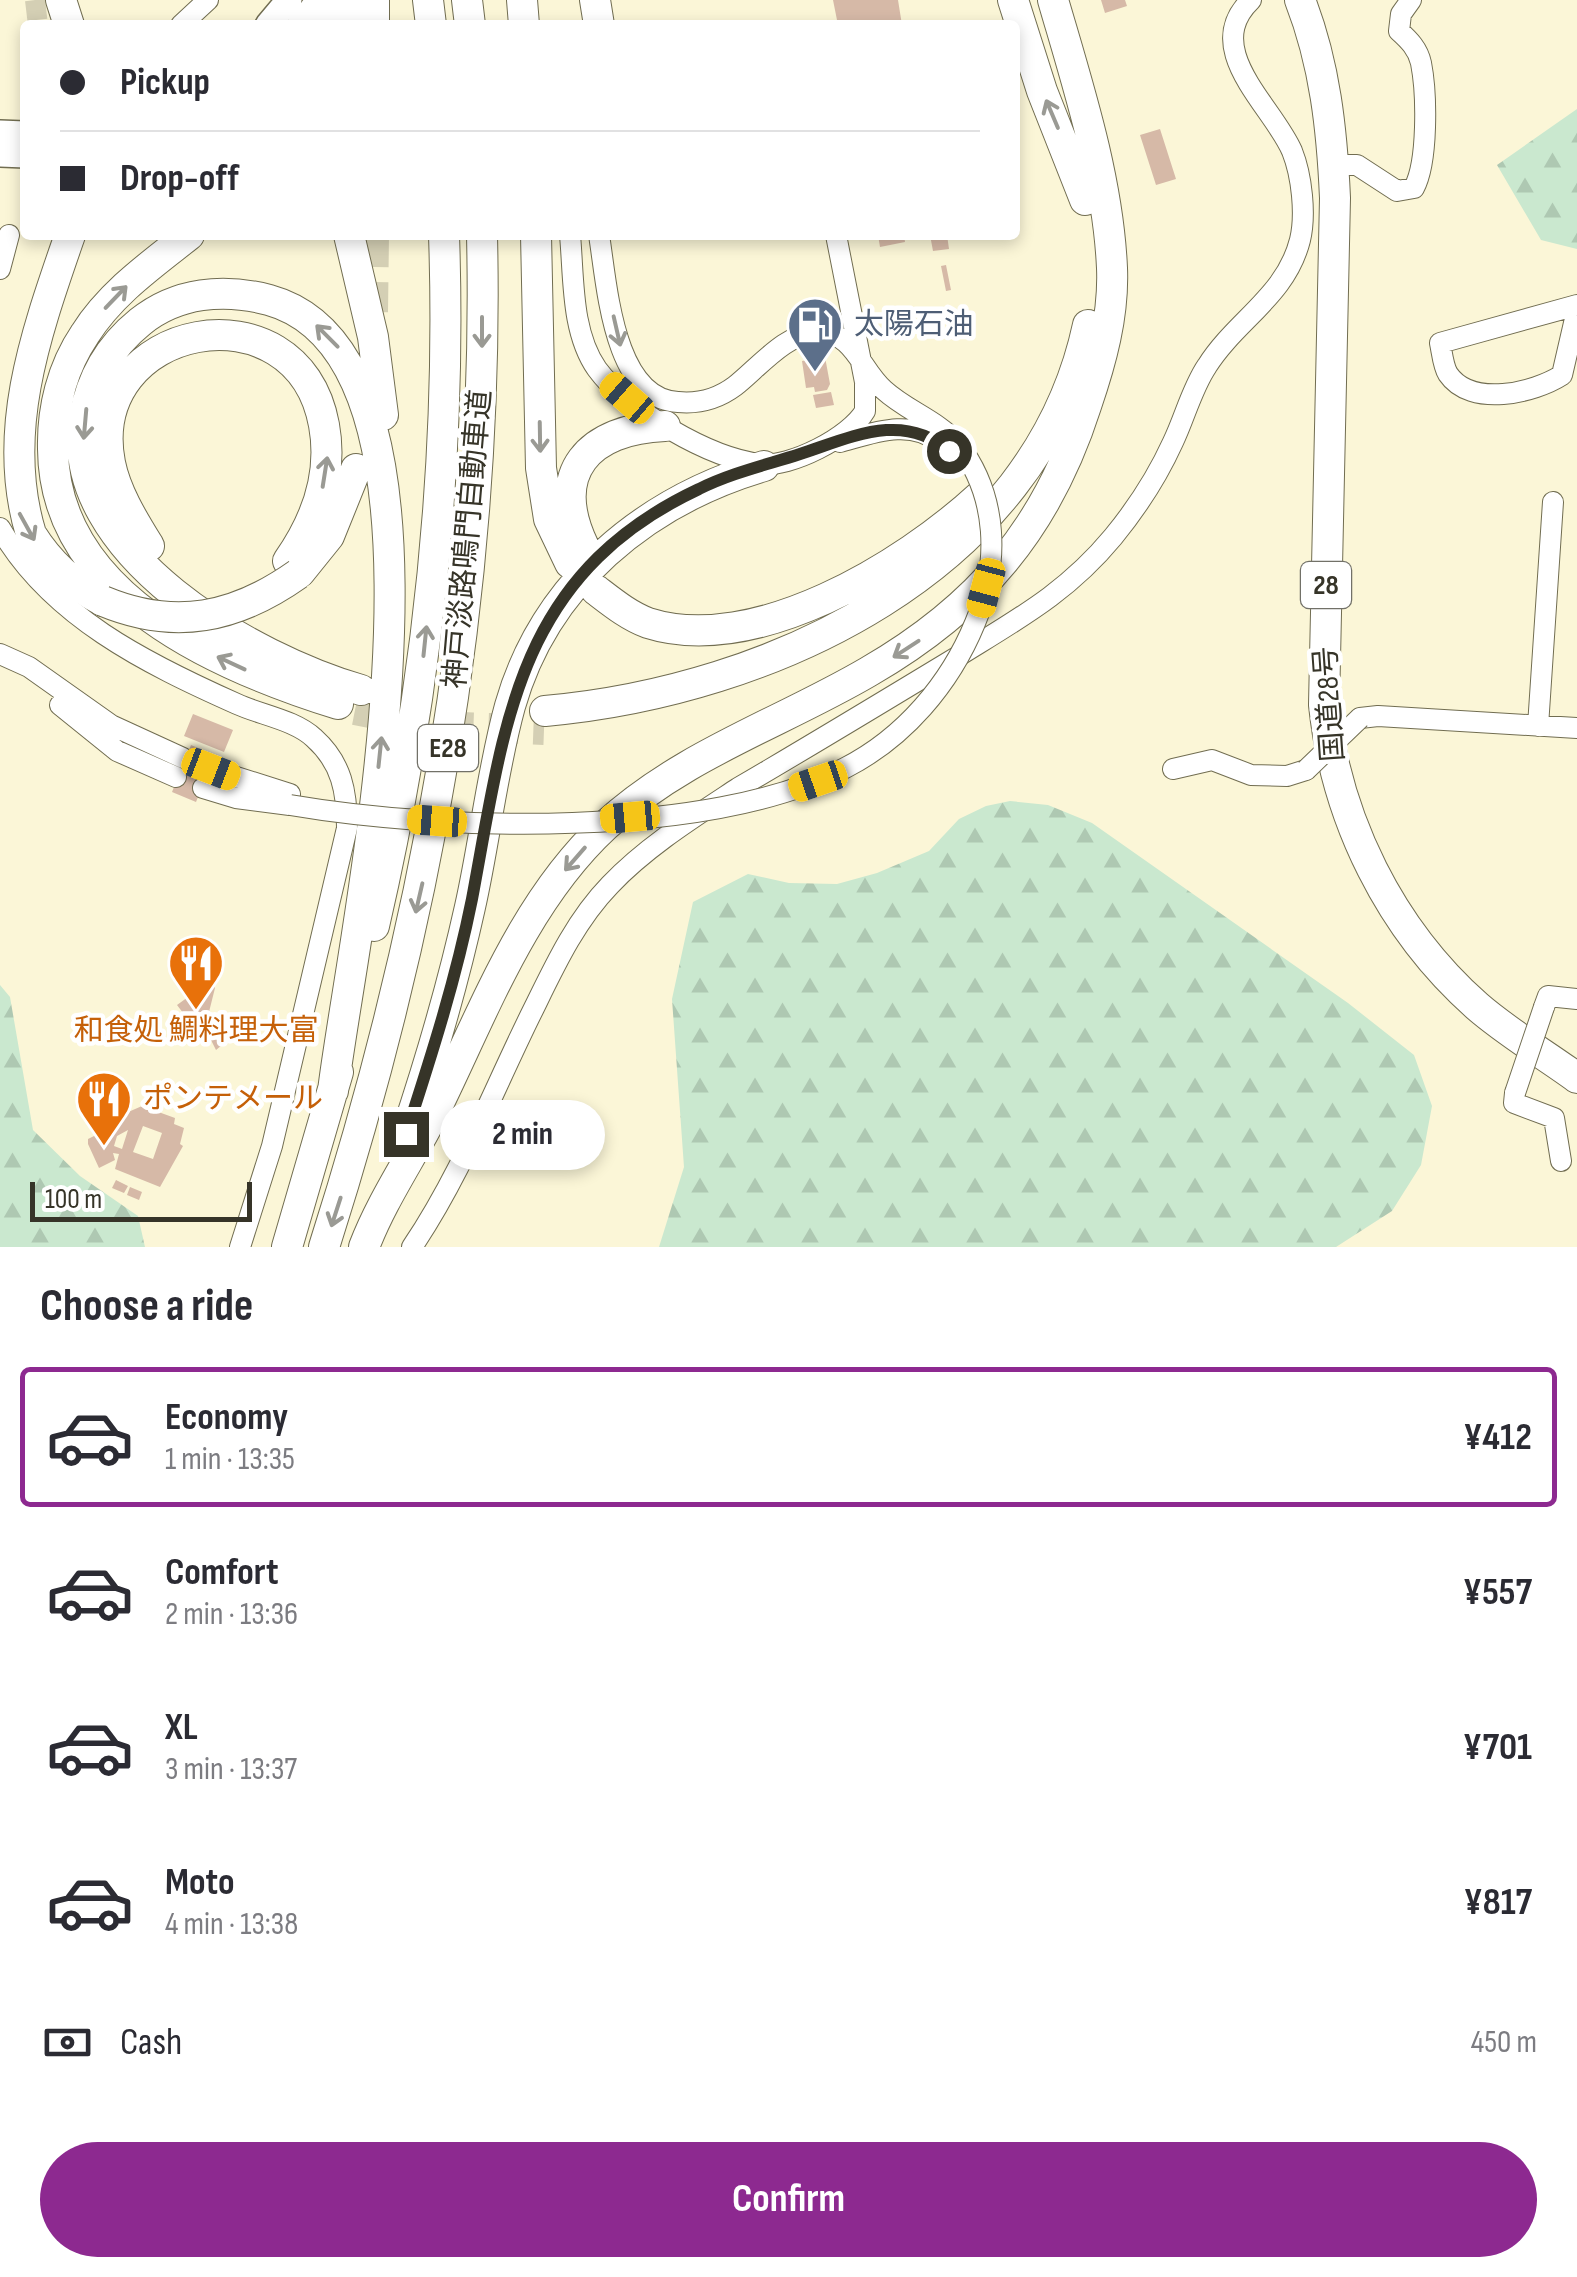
<!DOCTYPE html>
<meta charset="utf-8">
<style>
body{margin:0;font-family:"Sofia Sans Condensed","Noto Sans JP",sans-serif;background:#f2f2f3;color:#2b2b33;height:100vh;display:flex;flex-direction:column;font-size:38px;white-space:nowrap}
*{box-sizing:border-box;margin:0}
p{font-size:32px;color:#7c7c81}
.icon{flex:none;width:55px;height:55px;fill:none;stroke:currentColor;stroke-width:2;stroke-linecap:round;stroke-linejoin:round}
.map{position:relative;height:1247px;overflow:hidden}
.panel{display:flex;flex-direction:column;background:#fff;flex:1}
.panel>*{flex:none}
.hud{position:absolute;left:20px;top:20px;width:1000px;height:220px;border-radius:10px;box-shadow:0 5px 15px #0003;display:grid;align-content:center;height:220px;padding:0 40px;background:#fff}
.scale{position:absolute;left:30px;bottom:25px;width:222px;box-sizing:border-box;padding-left:10px;border:5px solid #363428;border-top:0;font-size:28px;line-height:35px;white-space:nowrap;color:#363428;-webkit-text-stroke:8px #fff;paint-order:stroke}
.end{position:absolute;width:45px;height:45px;margin:-22px;border:12px solid #363428;background:#fff;box-shadow:0 0 0 5px #fff}
.from{border-radius:50%}
.bubble{position:absolute;height:70px;border-radius:35px;background:#fff;box-shadow:0 5px 15px #0003;font-size:32px;font-weight:700;line-height:70px;text-align:center}
.car{position:absolute;width:30px;height:60px;margin:-30px -15px;border-radius:12px;box-shadow:0 0 8px 2px #0007;background:linear-gradient(#f5c518 24%,#345 0 40%,#f5c518 0 76%,#345 0 86%,#f5c518 0)}
.hud b{display:flex;align-items:center;gap:35px;height:95px;font-size:38px}
.hud b+b{border-top:2px solid #e1e1e2}
.hud i{width:25px;height:25px;background:#2b2b33}
ul{padding:0;list-style:none}
li{display:flex;align-items:center;gap:30px;height:140px;margin:0 20px 15px;padding:0 20px;border:5px solid transparent;border-radius:10px}
li div{flex:1}
li b{display:block;font-size:38px}
li em{font-style:normal;font-weight:700}
li.active{border-color:#8d2990}
li>.icon{width:90px;height:90px;stroke-width:1.5}
h2{padding:0 40px;font-size:45px;line-height:120px}
.pay{display:flex;align-items:center;gap:25px;height:110px;padding:0 40px;font-size:38px}
.pay p{margin-inline-start:auto}
.primary-button{display:flex;gap:20px;margin-top:auto;padding:20px 40px}
.primary-button a{flex:1;height:115px;border-radius:60px;background:#8d2990;color:#fff;font-size:40px;font-weight:700;line-height:115px;text-align:center}
.map>svg:first-child{display:block}
.forest{fill:url(#forest-firs)}
.building{fill:#d6b9a7;fill-rule:evenodd}
.lines{fill:none;stroke-linecap:round;stroke-linejoin:round}
.minor-tunnel{stroke:#d4cfb4;stroke-width:20;stroke-dasharray:20 10;stroke-linecap:butt}
.highway-tunnel{stroke:#d4cfb4;stroke-width:30;stroke-dasharray:30 15;stroke-linecap:butt}
.minor-casing{stroke:#716d51;stroke-width:22}
.major-casing{stroke:#716d51;stroke-width:28}
.highway-casing{stroke:#716d51;stroke-width:32}
.minor{stroke:#fff;stroke-width:20}
.major{stroke:#fff;stroke-width:25}
.highway{stroke:#fff;stroke-width:30}
.minor-bridge-casing{stroke:#716d51;stroke-width:22;stroke-linecap:butt}
.highway-bridge-casing{stroke:#716d51;stroke-width:32;stroke-linecap:butt}
.minor-bridge{stroke:#fff;stroke-width:20}
.highway-bridge{stroke:#fff;stroke-width:30}
.oneway{stroke:#9a9a94}
.route{stroke:#363428;stroke-width:12}
.labels{text-anchor:middle;dominant-baseline:central;stroke-width:9;stroke-linejoin:round;paint-order:stroke}
.shield{fill:#fff;stroke:#727168;stroke-width:2.5}
.shield-label{font-size:28px;font-weight:bold;fill:#363428}
.service-label{font-size:30px;fill:#4e5e75;stroke:#fff;text-anchor:start}
.street-label{font-size:30px;fill:#363428;stroke:#fff}
.food-label{font-size:30px;fill:#c56008;stroke:#fff}
</style>
<div class="map">
<svg width="1577" height="1247" viewBox="0 0 1577 1247">
<defs>
<pattern id="forest-firs" width="22" height="20" patternUnits="userSpaceOnUse" patternTransform="scale(2.5)"><rect width="22" height="20" fill="#cae8cf"/><path d="M5 1l3.5 6h-7zM16 11l3.5 6h-7z" fill="#aec8b2"/></pattern>
</defs>
<rect width="100%" height="100%" fill="#fbf6d7"/>
<path class="forest" d="M 1577,109 L 1577,249 L 1541,240 L 1497,165 Z
M 1010,801 L 1048,805 L 1092,823 L 1348,1003 L 1414,1055 L 1432,1106 L 1421,1165 L 1392,1211 L 1336,1247 L 659,1247 L 684,1167 L 672,999 L 693,902 L 748,874 L 789,883 L 837,884 L 877,873 L 929,851 L 959,819 L 986,806 Z
M 0,985 L 10,997 L 33,1130 L 80,1176 L 138,1216 L 145,1247 L 0,1247 Z"/>
<path class="building" d="M 833,0 L 898,0 L 902,25 L 838,25 Z
M 1101,0 L 1125,0 L 1127,6 L 1105,13 Z
M 1160,129 L 1176,179 L 1156,185 L 1140,135 Z
M 878,235 L 904,235 L 905,242 L 880,247 Z
M 930,235 L 947,235 L 949,249 L 933,251 Z
M 946,265 L 951,290 L 946,291 L 941,266 Z
M 825,357 L 830,384 L 827,390 L 815,392 L 814,387 L 806,388 L 802,361 Z
M 831,392 L 834,405 L 816,408 L 813,395 Z
M 193,714 L 233,730 L 224,752 L 184,736 Z
M 191,745 L 215,755 L 196,802 L 172,792 Z
M 208,972 L 215,988 L 208,1016 L 222,1045 L 216,1050 L 206,1030 L 199,1034 L 177,1005 L 206,984 Z
M 142,1106 L 175,1118 L 174,1124 L 184,1128 L 180,1144 L 183,1146 L 160,1187 L 115,1169 L 119,1154 L 113,1153 L 115,1160 L 99,1168 L 88,1144 L 88,1139 L 106,1130 L 103,1123 ZM 143,1126 L 162,1133 L 153,1159 L 133,1152 ZM 128,1130 L 122,1149 L 114,1146 L 117,1136 Z
M 116,1180 L 128,1186 L 124,1193 L 112,1188 Z
M 130,1187 L 142,1192 L 139,1200 L 127,1195 Z"/>
<g class="lines">
<path class="minor-tunnel" d="M 35,0 L 38,25
M 183,758 L 211,769"/>
<path class="highway-tunnel" d="M 373,312 L 374,235
M 355,710 L 436,726 L 544,730"/>
<g class="minor-casing">
<path id="minor" d="M 181,25 L 208,0
M 1333,165 L 1357,165 L 1397,191 L 1414,188 C 1428,162 1427,94 1421,63 C 1418,49 1409,40 1399,31 L 1401,14 L 1411,0
M 570,235 C 574,278 571,332 597,369 C 627,410 709,458 760,464 C 790,468 850,437 865,411 L 865,382 L 836,235
M 599,235 C 607,284 613,399 678,402 C 699,404 719,398 735,386 C 758,368 787,332 818,332 C 855,333 860,369 884,390 C 907,411 937,420 958,444
M 0,269 L 9,235
M 1577,305 L 1440,343 C 1442,352 1443,366 1448,374 C 1471,408 1534,393 1562,375 L 1577,310
M 840,442 C 873,433 911,418 940,443
M 0,528 C 50,616 147,664 237,704 C 261,715 295,720 314,738 C 342,763 347,792 347,828 L 272,1146 L 240,1247
M 0,654 L 29,667 L 111,725 L 183,758
M 60,705 L 117,751 L 176,777
M 1360,718 L 1378,716 L 1577,728
M 1538,726 L 1553,502
M 211,769 L 290,794
M 1173,769 L 1212,760 L 1251,775 L 1287,776 L 1306,770
M 203,788 L 236,798 L 290,805
M 1544,1007 L 1548,996 L 1577,999
M 1515,1093 L 1514,1103 L 1554,1118 L 1561,1161
M 412,1247 C 462,1173 494,1088 534,1008 C 555,965 576,920 610,885 C 646,847 694,817 738,788 C 810,746 881,703 952,660 C 1014,621 1065,595 1113,537 C 1136,509 1158,475 1173,442 C 1185,417 1192,388 1207,366 C 1236,320 1286,296 1300,240 C 1306,215 1302,176 1292,151 C 1272,105 1200,49 1251,0"/>
</g>
<g class="major-casing">
<path id="major" d="M 268,25 L 289,0
M 300,25 L 319,0
M 0,133 L 25,134
M 0,154 L 25,155"/>
</g>
<g class="highway-casing">
<path id="highway" d="M 61,0 L 69,25
M 374,0 L 374,25
M 428,0 L 431,25
M 467,0 L 470,25
M 522,0 L 524,25
M 595,0 L 599,25
M 1013,0 L 1042,91 L 1085,200
M 1300,0 C 1325,64 1332,130 1335,198 L 1324,705 C 1336,819 1390,929 1477,1006 C 1508,1033 1544,1054 1577,1078
M 328,25 L 329,0
M 348,25 L 351,0
M 70,235 C 36,333 0,433 31,534 C 49,563 73,585 103,601
M 189,235 C 151,265 111,293 85,334 C 62,368 52,409 53,449 C 54,596 219,667 338,704
M 349,235 L 373,337 L 383,415
M 536,235 L 541,468 L 549,519 L 570,563
M 149,546 C 133,520 116,493 110,463 C 83,322 298,281 324,425 C 333,474 316,521 288,561
M 584,547 C 548,472 589,429 665,426
M 300,572 L 329,536 L 356,469
M 596,590 C 613,603 629,616 648,623 C 755,657 904,566 980,496
M 545,711 C 771,691 1036,569 1088,325
M 374,926 C 426,700 452,466 444,235
M 333,1091 C 352,932 482,359 269,300 C 224,288 177,292 140,322 C 109,347 91,379 84,418 C 62,554 254,659 361,690
M 406,1134 C 431,1059 453,984 470,907 C 485,840 492,771 510,706 C 545,583 645,501 764,466
M 287,1247 L 338,1072
M 324,1247 C 429,919 490,581 482,235
M 364,1247 C 382,1200 410,1160 433,1115 C 482,1016 522,903 605,826 C 682,755 779,724 868,672 C 979,608 1047,528 1086,406 C 1101,362 1114,316 1112,268 C 1108,178 1078,86 1053,0"/>
</g>
<use href="#minor" class="minor"/>
<use href="#major" class="major"/>
<use href="#highway" class="highway"/>
<g class="minor-bridge-casing">
<path id="minor-bridge" d="M 1306,770 L 1360,718
M 290,805 C 442,831 707,839 845,768 C 904,738 950,684 975,623 C 1000,563 998,496 958,444
M 1515,1093 L 1544,1007"/>
</g>
<g class="highway-bridge-casing">
<path id="highway-bridge" d="M 103,601 C 175,631 236,618 298,574"/>
</g>
<use href="#minor-bridge" class="minor-bridge"/>
<use href="#highway-bridge" class="highway-bridge"/>
</g>
<defs><path id="oneway-shaft" d="M-6 0H5M1.5-3L5.5 0L1.5 3" fill="none" stroke-width="1.6" stroke-linecap="round" stroke-linejoin="round" transform="scale(2.5)"/></defs>
<g class="oneway">
<use href="#oneway-shaft" transform="translate(1052 114) rotate(-113)"/>
<use href="#oneway-shaft" transform="translate(116 297) rotate(-46)"/>
<use href="#oneway-shaft" transform="translate(617 331) rotate(77)"/>
<use href="#oneway-shaft" transform="translate(482 332) rotate(90)"/>
<use href="#oneway-shaft" transform="translate(327 336) rotate(-135)"/>
<use href="#oneway-shaft" transform="translate(85 424) rotate(95)"/>
<use href="#oneway-shaft" transform="translate(540 437) rotate(89)"/>
<use href="#oneway-shaft" transform="translate(325 472) rotate(-81)"/>
<use href="#oneway-shaft" transform="translate(27 527) rotate(61)"/>
<use href="#oneway-shaft" transform="translate(425 641) rotate(-84)"/>
<use href="#oneway-shaft" transform="translate(906 649) rotate(147)"/>
<use href="#oneway-shaft" transform="translate(231 663) rotate(-155)"/>
<use href="#oneway-shaft" transform="translate(380 752) rotate(-84)"/>
<use href="#oneway-shaft" transform="translate(575 859) rotate(131)"/>
<use href="#oneway-shaft" transform="translate(419 898) rotate(103)"/>
<use href="#oneway-shaft" transform="translate(336 1212) rotate(108)"/>
</g>
<g class="lines">
<path class="route" d="M 406,1134 C 431,1057 456,979 472,899 C 505,723 516,575 699,489 C 731,473 766,465 800,454 C 852,437 903,411 949,451"/>
</g>
<defs>
<g id="fuel-pin" transform="scale(2.875)"><path d="M0 17L-7.5 6A9.5 9.5 0 1 1 7.5 6Z" fill="#5c6f8a" stroke="#fff"/><path d="M-5.5-6h7V0h2V4h1.3V-2.5L3-4.5l.8-.8L6-3V5H2.5V1h-1V6h-7ZM-4.2-4.7v3.2H.2V-4.7Z" fill="#fff"/></g>
<g id="restaurant-pin" transform="scale(2.875)"><path d="M0 17L-7.5 6A9.5 9.5 0 1 1 7.5 6Z" fill="#e8710a" stroke="#fff"/><path d="M-5-6h1v4h1v-4h1v4h1v-4h1v5L-1.5 .5V6h-2V.5L-5-1ZM5-6V6H3V1.5H1.5Q1.5-4 5-6Z" fill="#fff"/></g>
</defs>
<g fill-rule="evenodd">
<use href="#fuel-pin" x="815" y="325"/>
<use href="#restaurant-pin" x="196" y="963"/>
<use href="#restaurant-pin" x="104" y="1099"/>
</g>
<g class="labels">
<g class="shield">
<rect x="1301" y="562" width="50" height="46" rx="8"/>
<rect x="418" y="725" width="60" height="46" rx="8"/>
</g>
<g class="shield-label">
<text x="1326" y="585">28</text>
<text x="448" y="748">E28</text>
</g>
<g class="service-label">
<text x="854" y="325">太陽石油</text>
</g>
<g class="street-label">
<text transform="translate(468 539) rotate(-85)">神戸淡路鳴門自動車道</text>
<text transform="translate(1330 704) rotate(-94)">国道28号</text>
</g>
<g class="food-label">
<text x="196" y="1031">和食処 鯛料理大富</text>
<text x="143" y="1099" text-anchor="start">ポンテメール</text>
</g>
</g>
</svg>
<div class="scale">100 m</div>
<i class="end from" style="left:949px;top:451px"></i>
<i class="end" style="left:406px;top:1134px"></i>
<div class="bubble" style="left:440px;top:1100px;width:165px">2 min</div>
<i class="car" style="left:627px;top:398px;rotate:311deg"></i>
<i class="car" style="left:986px;top:588px;rotate:195deg"></i>
<i class="car" style="left:211px;top:769px;rotate:111deg"></i>
<i class="car" style="left:818px;top:781px;rotate:251deg"></i>
<i class="car" style="left:630px;top:817px;rotate:265deg"></i>
<i class="car" style="left:437px;top:821px;rotate:274deg"></i>
<div class="hud">
<b><i class="from"></i>Pickup</b>
<b><i></i>Drop-off</b>
</div>
</div>
<section class="panel">
<h2>Choose a ride</h2>
<ul>
<li class="active"><svg class="icon" aria-label="car" viewBox="0 0 24 24"><path d="M5 17H2v-5l4-1 3-4h7l3 4 3 1v5h-3M9 17h6M6 11h13"/><circle cx="7" cy="17" r="2"/><circle cx="17" cy="17" r="2"/></svg><div><b>Economy</b><p>1 min · 13:35</p></div><em>¥412</em></li>
<li><svg class="icon" aria-label="car" viewBox="0 0 24 24"><path d="M5 17H2v-5l4-1 3-4h7l3 4 3 1v5h-3M9 17h6M6 11h13"/><circle cx="7" cy="17" r="2"/><circle cx="17" cy="17" r="2"/></svg><div><b>Comfort</b><p>2 min · 13:36</p></div><em>¥557</em></li>
<li><svg class="icon" aria-label="car" viewBox="0 0 24 24"><path d="M5 17H2v-5l4-1 3-4h7l3 4 3 1v5h-3M9 17h6M6 11h13"/><circle cx="7" cy="17" r="2"/><circle cx="17" cy="17" r="2"/></svg><div><b>XL</b><p>3 min · 13:37</p></div><em>¥701</em></li>
<li><svg class="icon" aria-label="car" viewBox="0 0 24 24"><path d="M5 17H2v-5l4-1 3-4h7l3 4 3 1v5h-3M9 17h6M6 11h13"/><circle cx="7" cy="17" r="2"/><circle cx="17" cy="17" r="2"/></svg><div><b>Moto</b><p>4 min · 13:38</p></div><em>¥817</em></li>
</ul>
<div class="pay"><svg class="icon" aria-label="cash" viewBox="0 0 24 24"><path d="M3 7h18v10H3z"/><circle cx="12" cy="12" r="2"/></svg>Cash<p>450 m</p></div>
<div class="primary-button"><a>Confirm</a></div>
</section>
